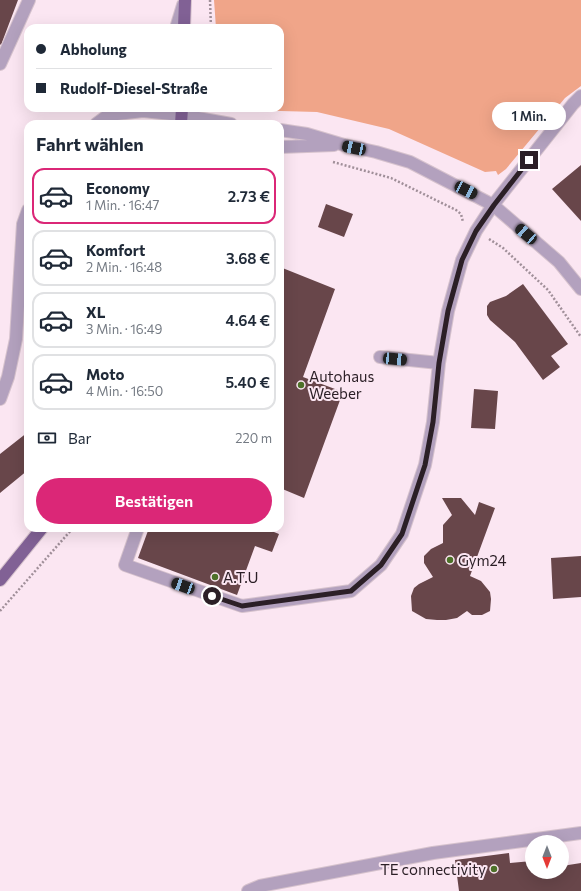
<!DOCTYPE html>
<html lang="de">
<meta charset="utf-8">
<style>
body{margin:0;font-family:Commissioner,sans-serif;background:#f6f6f7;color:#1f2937;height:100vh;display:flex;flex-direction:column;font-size:15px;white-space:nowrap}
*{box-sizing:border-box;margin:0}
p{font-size:13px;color:#747a83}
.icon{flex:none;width:22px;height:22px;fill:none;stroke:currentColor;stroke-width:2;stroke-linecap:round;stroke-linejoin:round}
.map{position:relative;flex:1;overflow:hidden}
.sheet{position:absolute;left:24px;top:120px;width:260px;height:412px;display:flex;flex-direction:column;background:#fff;border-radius:12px;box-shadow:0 4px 16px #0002}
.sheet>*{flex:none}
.guide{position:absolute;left:24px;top:24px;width:260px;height:88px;border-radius:12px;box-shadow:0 4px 16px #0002;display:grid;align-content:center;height:88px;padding:0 12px;background:#fff}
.needle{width:26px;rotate:180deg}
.tools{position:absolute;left:525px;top:835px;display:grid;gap:8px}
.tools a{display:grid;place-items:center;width:44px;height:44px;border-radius:50%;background:#fff;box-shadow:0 4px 16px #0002;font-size:20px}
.end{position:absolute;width:18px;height:18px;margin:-9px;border:5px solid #2b1f26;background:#fff;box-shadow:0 0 0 2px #fff}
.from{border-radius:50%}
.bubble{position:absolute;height:28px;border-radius:14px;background:#fff;box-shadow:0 4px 16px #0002;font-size:13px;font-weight:600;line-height:28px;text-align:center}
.car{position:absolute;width:12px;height:24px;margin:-12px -6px;border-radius:5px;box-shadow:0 0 3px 1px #0007;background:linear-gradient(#222 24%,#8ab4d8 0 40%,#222 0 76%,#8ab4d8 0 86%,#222 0)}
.guide b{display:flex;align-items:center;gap:14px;height:38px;font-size:15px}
.guide b+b{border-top:1px solid #e0e1e3}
.guide i{width:10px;height:10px;background:#1f2937}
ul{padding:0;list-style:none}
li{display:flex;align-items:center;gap:12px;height:56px;margin:0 8px 6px;padding:0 4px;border:2px solid #e0e1e3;border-radius:12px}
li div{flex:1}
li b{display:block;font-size:15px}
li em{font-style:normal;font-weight:600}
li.on{border-color:#db2777}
li>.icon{width:36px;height:36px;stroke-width:1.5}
h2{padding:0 12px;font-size:18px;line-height:48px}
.pay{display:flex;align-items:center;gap:10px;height:44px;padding:0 12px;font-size:15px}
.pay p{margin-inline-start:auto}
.primary-button{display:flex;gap:8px;margin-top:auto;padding:8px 12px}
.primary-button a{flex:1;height:46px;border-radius:24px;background:#db2777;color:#fff;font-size:16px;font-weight:600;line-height:46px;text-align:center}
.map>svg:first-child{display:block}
.green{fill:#f0a589}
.building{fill:#68464a}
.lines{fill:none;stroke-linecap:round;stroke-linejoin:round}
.minor-casing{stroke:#d6c2cd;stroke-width:14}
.major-casing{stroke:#d6c2cd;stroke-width:14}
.path{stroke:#a08f99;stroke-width:2.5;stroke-dasharray:2 2;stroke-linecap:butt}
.minor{stroke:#b3a1be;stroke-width:12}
.major{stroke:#816195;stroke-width:12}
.route{stroke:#2b1f26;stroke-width:5}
.poi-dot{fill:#4d7129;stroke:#fbe6f2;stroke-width:1.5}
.labels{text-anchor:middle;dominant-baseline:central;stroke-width:4;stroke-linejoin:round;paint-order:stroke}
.poi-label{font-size:15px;fill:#2b1f26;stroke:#fbe6f2;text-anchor:start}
</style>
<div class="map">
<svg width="581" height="891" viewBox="0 0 581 891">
<rect width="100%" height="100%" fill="#fbe6f2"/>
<path class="green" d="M 214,0 L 581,0 L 581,86 L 565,98 L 506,169 L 498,175 L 496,171 L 485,172 L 389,129 L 317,112 L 248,110 L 245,108 L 280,108 L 280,28 L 216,28 Z"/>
<path class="building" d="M 0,0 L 18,0 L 1,45 L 0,44 Z
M 581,165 L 581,221 L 552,189 Z
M 326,204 L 353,214 L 344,237 L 318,227 Z
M 280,267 L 335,289 L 303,377 L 343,392 L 304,498 L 280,488 Z
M 523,284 L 568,344 L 551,356 L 560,367 L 543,380 L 515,342 L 490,320 L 487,315 L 487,306 L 490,302 L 506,296 Z
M 474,389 L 498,391 L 495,429 L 471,428 Z
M 28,432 L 28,470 L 0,493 L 0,454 Z
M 442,498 L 461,498 L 475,515 L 479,502 L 495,508 L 470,576 L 481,581 L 490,592 L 491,599 L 490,611 L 482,615 L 472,615 L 467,611 L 457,618 L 446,620 L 437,620 L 426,619 L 412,611 L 411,596 L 414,588 L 419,584 L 433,577 L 424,563 L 424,556 L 431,549 L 443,543 L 443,525 L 452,515 Z
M 149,528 L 264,528 L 279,534 L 272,552 L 255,546 L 237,595 L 138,558 Z
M 581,556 L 581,597 L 553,599 L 551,558 Z
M 509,853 L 510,863 L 532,861 L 532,872 L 562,872 L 562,866 L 581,863 L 581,891 L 459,891 L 455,860 Z"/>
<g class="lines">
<g class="minor-casing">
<path id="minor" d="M 176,28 L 183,5
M 0,64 L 29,0
M 96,124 L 108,115 L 143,111 L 181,115 L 231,124
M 280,130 L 307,134 L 344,145 L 376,152 L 410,162 L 493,205 L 559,262 L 581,289
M 280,147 L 334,145
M 380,357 L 439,363
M 0,399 L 8,377 L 16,339 L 23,224 L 28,210
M 138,528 L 125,565 L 242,606 L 351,591 L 381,565 L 402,534 L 425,465 L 433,422 L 439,363 L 448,311 L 462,260 L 476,231 L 493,205 L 573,104 L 581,96
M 248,891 L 260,886 L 433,853 L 581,833"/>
</g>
<g class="major-casing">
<path id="major" d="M 184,28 L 185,0
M 181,124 L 182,108
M 0,580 L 42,528"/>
</g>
<path class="path" d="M 210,0 L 211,28
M 333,162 L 391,178 L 456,210 L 461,214 L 463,222
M 489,239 L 503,248 L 548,290 L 581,337
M 0,611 L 73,528"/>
<use href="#minor" class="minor"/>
<use href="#major" class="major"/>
</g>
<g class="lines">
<path class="route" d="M 212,596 L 242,606 L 351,591 L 381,565 L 402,534 L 425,465 L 433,422 L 439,363 L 448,311 L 462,260 L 476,231 L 494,205 L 529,160"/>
</g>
<g class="poi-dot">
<circle cx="301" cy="385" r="4"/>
<circle cx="450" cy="560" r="4"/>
<circle cx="215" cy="577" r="4"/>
<circle cx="494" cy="869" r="4"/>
</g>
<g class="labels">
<g class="poi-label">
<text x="309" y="376">Autohaus<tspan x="309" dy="17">Weeber</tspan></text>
<text x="458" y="560">Gym24</text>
<text x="223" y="577">A.T.U</text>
<text x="486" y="869" text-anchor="end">TE connectivity</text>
</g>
</g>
</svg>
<div class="tools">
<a><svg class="needle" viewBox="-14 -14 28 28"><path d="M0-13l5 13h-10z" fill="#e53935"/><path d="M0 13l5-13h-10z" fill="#747a83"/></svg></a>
</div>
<i class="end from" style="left:212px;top:596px"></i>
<i class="end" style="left:529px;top:160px"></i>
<div class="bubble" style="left:492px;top:102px;width:74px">1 Min.</div>
<i class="car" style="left:354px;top:148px;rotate:282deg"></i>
<i class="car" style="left:466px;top:190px;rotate:117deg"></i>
<i class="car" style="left:526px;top:234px;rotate:311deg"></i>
<i class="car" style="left:395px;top:359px;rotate:95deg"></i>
<i class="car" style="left:183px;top:586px;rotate:290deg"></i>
<div class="guide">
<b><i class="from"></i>Abholung</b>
<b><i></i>Rudolf-Diesel-Straße</b>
</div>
<section class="sheet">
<h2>Fahrt wählen</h2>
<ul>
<li class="on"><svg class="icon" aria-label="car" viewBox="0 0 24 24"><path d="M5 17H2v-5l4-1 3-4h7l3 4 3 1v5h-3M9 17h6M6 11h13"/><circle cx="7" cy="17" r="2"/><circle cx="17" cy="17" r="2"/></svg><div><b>Economy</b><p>1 Min. · 16:47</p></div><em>2.73 €</em></li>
<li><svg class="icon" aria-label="car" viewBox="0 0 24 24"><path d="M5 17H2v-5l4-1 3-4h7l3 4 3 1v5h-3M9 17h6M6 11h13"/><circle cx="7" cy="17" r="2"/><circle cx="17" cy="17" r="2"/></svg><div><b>Komfort</b><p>2 Min. · 16:48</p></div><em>3.68 €</em></li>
<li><svg class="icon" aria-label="car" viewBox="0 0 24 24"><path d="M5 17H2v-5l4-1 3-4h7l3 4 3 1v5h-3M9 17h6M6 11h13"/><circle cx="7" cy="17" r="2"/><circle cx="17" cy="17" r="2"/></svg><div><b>XL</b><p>3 Min. · 16:49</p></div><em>4.64 €</em></li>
<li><svg class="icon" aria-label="car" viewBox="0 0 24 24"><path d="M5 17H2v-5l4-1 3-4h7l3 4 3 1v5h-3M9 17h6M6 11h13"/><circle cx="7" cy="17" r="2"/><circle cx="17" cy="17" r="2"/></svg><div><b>Moto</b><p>4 Min. · 16:50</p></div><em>5.40 €</em></li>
</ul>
<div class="pay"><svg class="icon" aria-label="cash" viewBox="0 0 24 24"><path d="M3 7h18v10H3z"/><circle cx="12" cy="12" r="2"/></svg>Bar<p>220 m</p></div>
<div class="primary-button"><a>Bestätigen</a></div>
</section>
</div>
